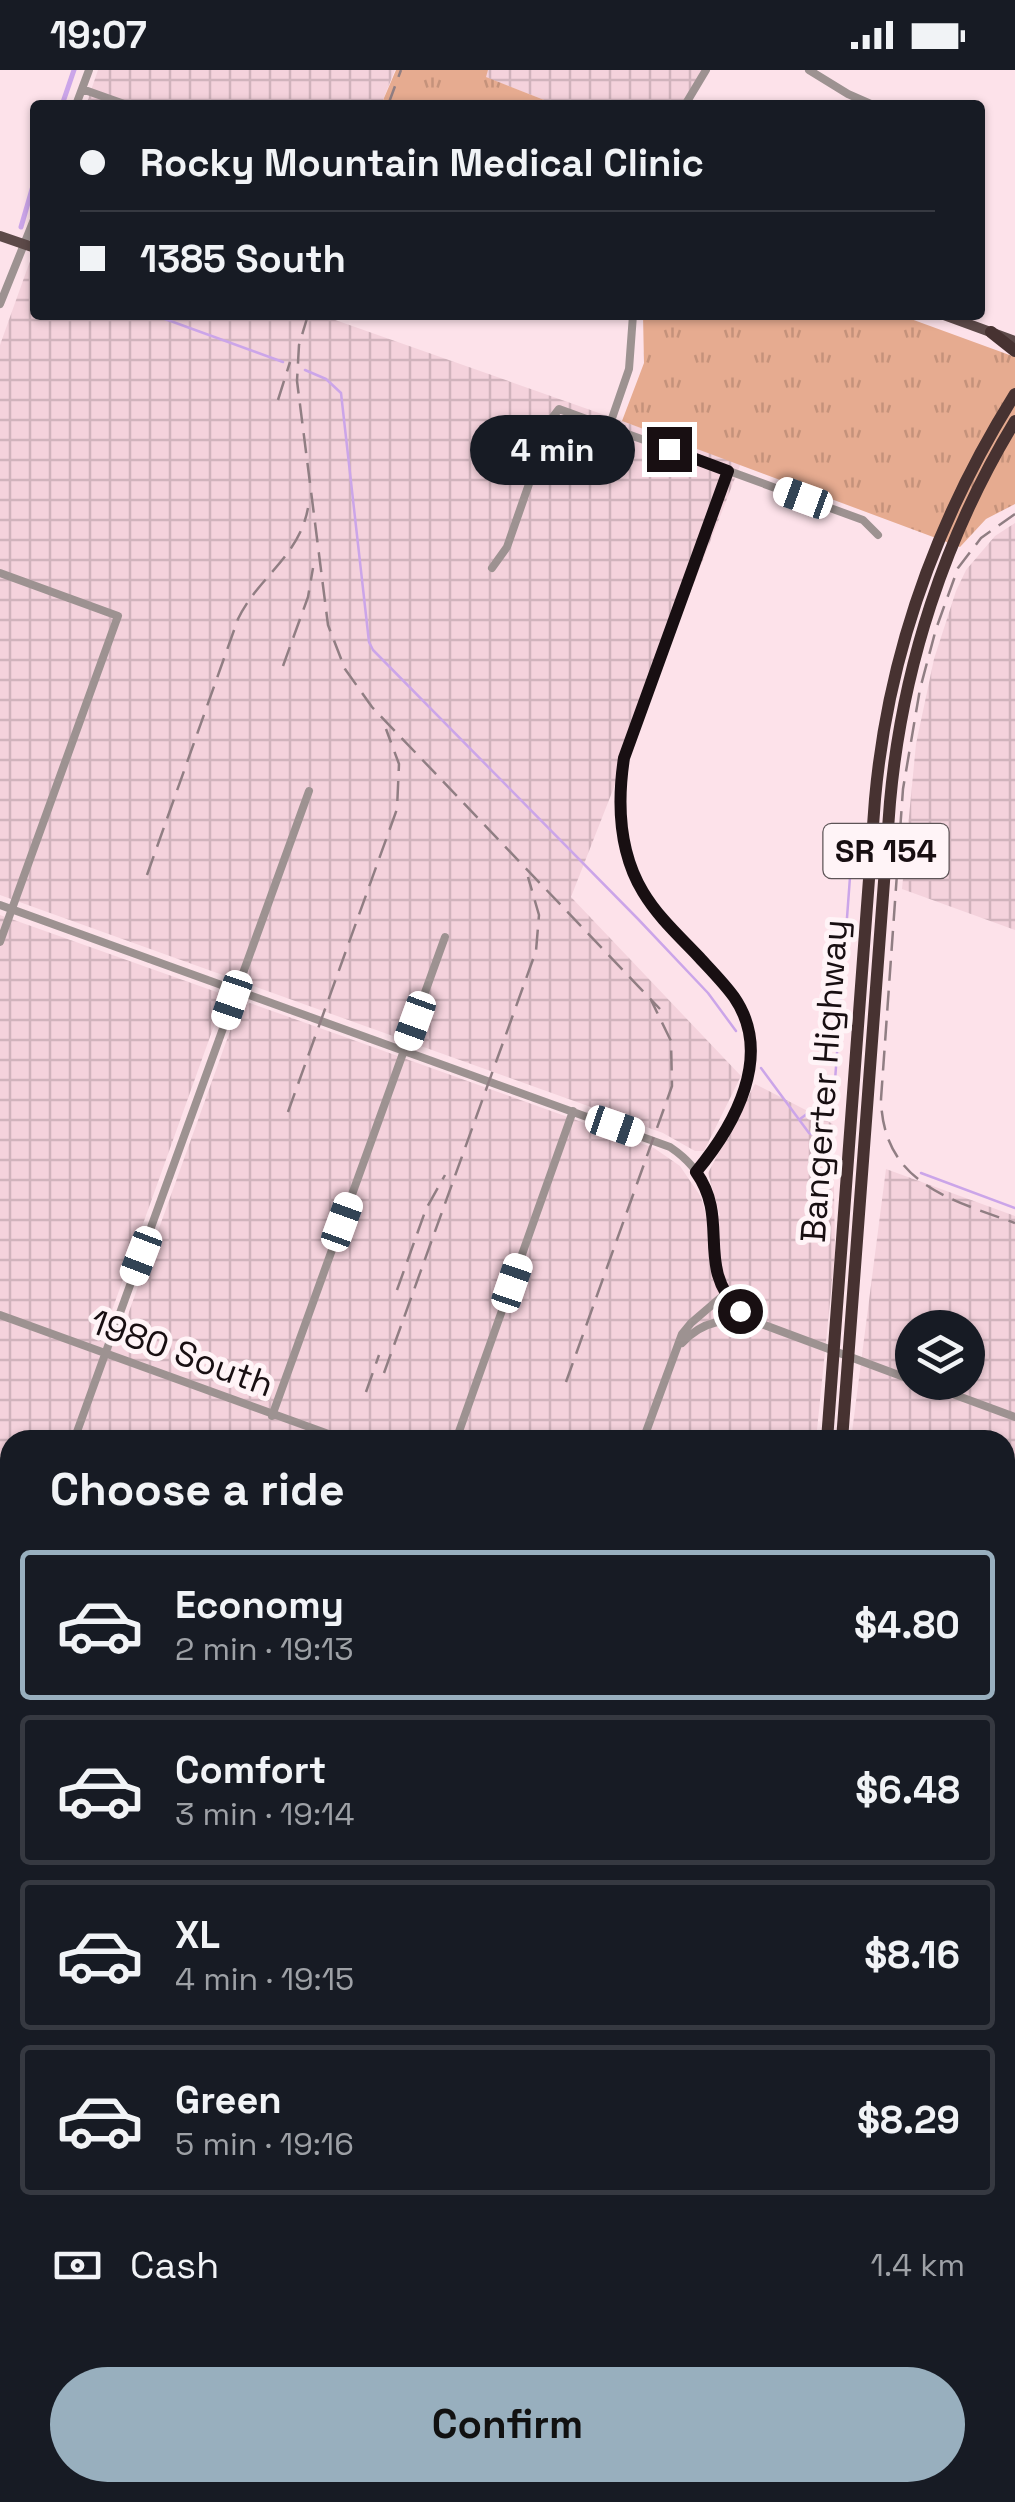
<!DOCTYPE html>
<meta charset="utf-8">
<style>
body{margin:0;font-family:"Space Grotesk",sans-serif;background:#242831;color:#f1f3f6;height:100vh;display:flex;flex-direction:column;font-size:38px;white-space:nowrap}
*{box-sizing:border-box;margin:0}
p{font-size:32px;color:#9ea1a6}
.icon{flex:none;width:55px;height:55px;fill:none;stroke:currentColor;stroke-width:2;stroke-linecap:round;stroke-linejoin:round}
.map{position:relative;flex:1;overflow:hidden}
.sheet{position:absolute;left:0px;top:1360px;width:1015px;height:1072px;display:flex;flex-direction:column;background:#171b24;border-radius:30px 30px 0 0;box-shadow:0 2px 8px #0004}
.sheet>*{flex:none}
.banner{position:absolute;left:30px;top:30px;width:955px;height:220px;border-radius:10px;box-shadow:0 2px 8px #0004;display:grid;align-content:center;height:220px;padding:0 50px;background:#171b24}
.controls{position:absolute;left:895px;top:1240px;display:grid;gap:20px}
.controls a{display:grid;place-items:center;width:90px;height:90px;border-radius:50%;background:#171b24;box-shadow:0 2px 8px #0004;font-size:50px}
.end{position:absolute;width:45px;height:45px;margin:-22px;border:12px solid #180f12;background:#fff;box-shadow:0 0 0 5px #fff}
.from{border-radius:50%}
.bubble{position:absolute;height:70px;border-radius:35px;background:#171b24;box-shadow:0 2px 8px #0004;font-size:32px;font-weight:700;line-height:70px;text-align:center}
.car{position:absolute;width:30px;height:60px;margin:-30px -15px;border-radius:12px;box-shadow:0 0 8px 2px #0007;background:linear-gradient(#fff 24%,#345 0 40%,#fff 0 76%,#345 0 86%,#fff 0)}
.banner b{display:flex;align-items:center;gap:35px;height:95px;font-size:38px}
.banner b+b{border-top:2px solid #363941}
.banner i{width:25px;height:25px;background:#f1f3f6}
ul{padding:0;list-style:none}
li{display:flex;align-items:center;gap:30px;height:150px;margin:0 20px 15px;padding:0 30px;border:5px solid #363941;border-radius:10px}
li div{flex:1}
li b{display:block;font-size:38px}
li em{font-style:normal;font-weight:700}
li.on{border-color:#98afbe}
li>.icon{width:90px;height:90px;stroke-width:1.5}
h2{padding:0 50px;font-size:45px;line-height:120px}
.pay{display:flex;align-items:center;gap:25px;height:110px;padding:0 50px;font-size:38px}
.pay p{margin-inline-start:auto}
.button{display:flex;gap:20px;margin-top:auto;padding:20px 50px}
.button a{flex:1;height:115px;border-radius:60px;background:#98afbe;color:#111;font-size:40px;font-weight:700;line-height:115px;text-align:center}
.status{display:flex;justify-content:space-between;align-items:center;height:70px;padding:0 50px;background:#171b24;direction:ltr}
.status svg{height:28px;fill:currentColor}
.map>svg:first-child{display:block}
.industrial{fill:url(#industrial-grid);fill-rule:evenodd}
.grass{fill:url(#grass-tufts)}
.water{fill:url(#water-waves)}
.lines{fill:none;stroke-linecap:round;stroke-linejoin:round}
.stream{stroke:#cba5e9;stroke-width:2.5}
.canal{stroke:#cba5e9;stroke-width:5}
.minor{stroke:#9d9291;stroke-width:8}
.major{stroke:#5d4a49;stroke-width:10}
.highway{stroke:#473231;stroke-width:12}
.rail{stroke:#907e83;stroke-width:2.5;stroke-dasharray:20 10;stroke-linecap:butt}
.route{stroke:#180f12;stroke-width:12}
.labels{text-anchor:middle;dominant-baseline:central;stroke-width:10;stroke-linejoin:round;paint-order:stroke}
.shield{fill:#fff4f7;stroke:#5d5457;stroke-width:2.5}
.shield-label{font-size:32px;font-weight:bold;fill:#180f12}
.street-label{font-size:35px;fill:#180f12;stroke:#fff4f7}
</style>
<div class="status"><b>19:07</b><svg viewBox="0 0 49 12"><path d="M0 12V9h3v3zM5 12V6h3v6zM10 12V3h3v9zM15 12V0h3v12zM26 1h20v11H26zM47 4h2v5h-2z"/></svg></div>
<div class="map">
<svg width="1015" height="2432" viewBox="0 0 1015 2432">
<defs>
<pattern id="industrial-grid" width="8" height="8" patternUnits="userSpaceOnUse" patternTransform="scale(2.5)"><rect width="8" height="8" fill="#f4d2dc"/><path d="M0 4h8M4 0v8" fill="none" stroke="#d0b3bc"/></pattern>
<pattern id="grass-tufts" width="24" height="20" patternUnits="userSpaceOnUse" patternTransform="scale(2.5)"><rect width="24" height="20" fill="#e6ab90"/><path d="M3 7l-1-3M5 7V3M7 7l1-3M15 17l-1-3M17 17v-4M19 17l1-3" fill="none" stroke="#c5927b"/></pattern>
<pattern id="water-waves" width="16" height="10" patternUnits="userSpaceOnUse" patternTransform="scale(2.5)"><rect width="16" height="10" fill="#cba5e9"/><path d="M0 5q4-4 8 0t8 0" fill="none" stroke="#ae8dc7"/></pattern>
</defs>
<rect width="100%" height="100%" fill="#fde2ea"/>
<path class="industrial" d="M 98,0 L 395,0 L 381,35 L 86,35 Z
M 488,0 L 702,0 L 681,35 L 557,35 L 485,7 Z
M 30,191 L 35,193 L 35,245 L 321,245 L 741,393 L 571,827 L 741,1006 L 704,1081 L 695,1081 L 663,1063 L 0,825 L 0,275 Z
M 1015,453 L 1015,860 L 902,819 L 916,674 L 934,589 L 956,521 L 966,500 L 995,466 Z
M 0,845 L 225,925 L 101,1271 L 117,1275 L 239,936 L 250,933 L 654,1078 L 680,1096 L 701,1127 L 705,1142 L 720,1146 L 708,1103 L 755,1014 L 833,1054 L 835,1183 L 816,1370 L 10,1370 L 10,1389 L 0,1385 Z
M 886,1099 L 1015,1146 L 1015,1734 L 1005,1727 L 1005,1370 L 851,1370 ZM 912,1258 L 968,1258 L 968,1312 L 912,1312 Z
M 0,1445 L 10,1448 L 10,1549 L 0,1546 Z
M 1005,1826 L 1015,1828 L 1015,2432 L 616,2432 L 615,2423 L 1005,2422 Z"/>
<path class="grass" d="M 396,0 L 488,0 L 486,7 L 557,35 L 381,35 Z
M 643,245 L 900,245 L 1015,287 L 1015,434 L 986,449 L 960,477 L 622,351 L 644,293 Z
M 0,1749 L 10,1753 L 10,1835 L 0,1843 Z
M 3,2156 L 10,2158 L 10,2221 L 0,2225 L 0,2164 Z
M 429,2423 L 580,2423 L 581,2432 L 429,2432 Z"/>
<path class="water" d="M 10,2209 L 10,2422 L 131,2423 L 129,2432 L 0,2432 L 0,2215 Z"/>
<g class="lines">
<path class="stream" d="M 33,201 L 35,202
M 154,245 L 283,292
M 305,300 L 326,309 L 341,323 L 369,572 L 373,580 L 638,849 L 708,923 L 736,961
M 761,998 L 809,1063 L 833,1072
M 800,1049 L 834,1024 L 852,780
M 921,1103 L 1015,1138"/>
<path class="canal" d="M 62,35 L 74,0
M 21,157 L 35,109"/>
<path class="minor" d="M 809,0 L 848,24 L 873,35
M 82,19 L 127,35
M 76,35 L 89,0
M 685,35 L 706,0
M 0,234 L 35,147
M 609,357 L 629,299 L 633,245
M 492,498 L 507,477 L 552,348 L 559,339 L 863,450 L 878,465
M 0,503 L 118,546 L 0,872
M 0,835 L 670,1077 C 752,1132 675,1205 759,1253 L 912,1310
M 696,1102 C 735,1055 774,985 734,927 C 724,913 710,899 698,886 C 679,866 658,847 643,822 C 619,781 618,734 624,688 L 729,401
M 0,1245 L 345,1370
M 682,1273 C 703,1250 726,1248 755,1253
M 920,1312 L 1015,1347
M 272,1346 L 445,867
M 74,1370 L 309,721
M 456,1370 L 573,1041
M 643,1370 L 682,1264 L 691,1253 L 726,1223
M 0,1391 L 10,1395
M 0,1439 L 10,1443
M 1005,1585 L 1015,1558
M 1005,1613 L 1015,1617
M 1005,1736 L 1015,1741
M 1005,1818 L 1015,1820
M 0,2078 L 10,2078
M 1005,2149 L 1015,2152
M 1005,2293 L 1015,2296
M 296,2432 L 297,2422
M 306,2432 L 306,2422
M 774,2432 L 777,2422"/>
<path class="major" d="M 0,166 L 35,178
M 944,245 L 1015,271"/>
<path class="highway" d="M 991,262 L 1015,281
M 827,1370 L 875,729 C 888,584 938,447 1015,324
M 842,1370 L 890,732 C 902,598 945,466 1015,351
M 0,1408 L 10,1412
M 0,1422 L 10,1426
M 1005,1758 L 1015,1763
M 1005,1774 L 1015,1777
M 1005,1790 L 1015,1793
M 589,2422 L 590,2432
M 603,2422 L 603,2432"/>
<path class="rail" d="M 388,35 L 401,0
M 308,245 L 299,275 L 297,311 L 328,555 L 345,599 L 372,637 L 660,939
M 278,330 L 290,292
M 1015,444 L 981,468 L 958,498 L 936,559 L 920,619 L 903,719 L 881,1029 C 883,1113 949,1129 1015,1153
M 283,596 L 308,527 L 313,498
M 147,805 L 238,549 C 258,507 299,487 308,438
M 288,1042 L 397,739 L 399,694 L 386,659
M 397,1220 L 426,1139 L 445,1105
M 384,1303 L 536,881 L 539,845 L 528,807
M 566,1312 L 672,1016 L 671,971 L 651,930
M 366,1322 L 379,1285"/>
</g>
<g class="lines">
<path class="route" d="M 669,379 L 728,401 L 624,688 C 617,734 619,782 643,822 C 658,847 679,866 698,886 C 710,899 724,913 734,927 C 774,985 735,1055 696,1102 C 731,1151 694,1196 740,1241"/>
</g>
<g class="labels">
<rect class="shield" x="823.5" y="754" width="125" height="54" rx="8"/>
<g class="shield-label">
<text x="886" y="781">SR 154</text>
</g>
<g class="street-label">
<text transform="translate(824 1011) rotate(-86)">Bangerter Highway</text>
<text transform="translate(182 1283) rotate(20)">1980 South</text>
</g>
</g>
</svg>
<div class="controls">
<a><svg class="icon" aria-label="layers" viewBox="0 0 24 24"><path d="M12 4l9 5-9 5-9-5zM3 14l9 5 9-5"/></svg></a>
</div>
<i class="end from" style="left:740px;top:1241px"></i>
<i class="end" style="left:669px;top:379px"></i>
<div class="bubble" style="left:470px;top:345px;width:165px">4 min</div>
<i class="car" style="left:803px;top:428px;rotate:290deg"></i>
<i class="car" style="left:232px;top:930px;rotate:199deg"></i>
<i class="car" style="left:415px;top:951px;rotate:200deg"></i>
<i class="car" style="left:615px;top:1056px;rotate:109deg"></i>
<i class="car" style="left:342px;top:1152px;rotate:20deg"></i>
<i class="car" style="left:141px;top:1186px;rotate:201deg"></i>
<i class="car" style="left:512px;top:1213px;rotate:19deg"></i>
<div class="banner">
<b><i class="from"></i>Rocky Mountain Medical Clinic</b>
<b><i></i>1385 South</b>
</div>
<section class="sheet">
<h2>Choose a ride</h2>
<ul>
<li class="on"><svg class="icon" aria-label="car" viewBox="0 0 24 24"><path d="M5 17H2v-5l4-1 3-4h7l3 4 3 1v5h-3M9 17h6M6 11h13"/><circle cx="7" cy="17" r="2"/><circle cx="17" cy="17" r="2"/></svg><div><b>Economy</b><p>2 min · 19:13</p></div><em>$4.80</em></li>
<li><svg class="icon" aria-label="car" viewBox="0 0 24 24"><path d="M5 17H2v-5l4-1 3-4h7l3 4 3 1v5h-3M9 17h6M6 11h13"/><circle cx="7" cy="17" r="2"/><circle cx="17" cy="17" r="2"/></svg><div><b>Comfort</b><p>3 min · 19:14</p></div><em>$6.48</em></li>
<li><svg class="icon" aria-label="car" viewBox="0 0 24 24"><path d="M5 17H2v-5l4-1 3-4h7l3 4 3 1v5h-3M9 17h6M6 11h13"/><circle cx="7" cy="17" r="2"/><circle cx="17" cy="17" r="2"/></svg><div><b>XL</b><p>4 min · 19:15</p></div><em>$8.16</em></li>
<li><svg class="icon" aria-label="car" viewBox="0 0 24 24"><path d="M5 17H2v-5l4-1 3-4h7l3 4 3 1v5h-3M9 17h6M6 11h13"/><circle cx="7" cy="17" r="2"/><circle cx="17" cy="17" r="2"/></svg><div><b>Green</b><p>5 min · 19:16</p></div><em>$8.29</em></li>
</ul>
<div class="pay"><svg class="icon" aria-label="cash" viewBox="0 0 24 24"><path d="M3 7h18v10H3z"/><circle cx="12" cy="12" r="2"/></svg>Cash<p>1.4 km</p></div>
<div class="button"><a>Confirm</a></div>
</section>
</div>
